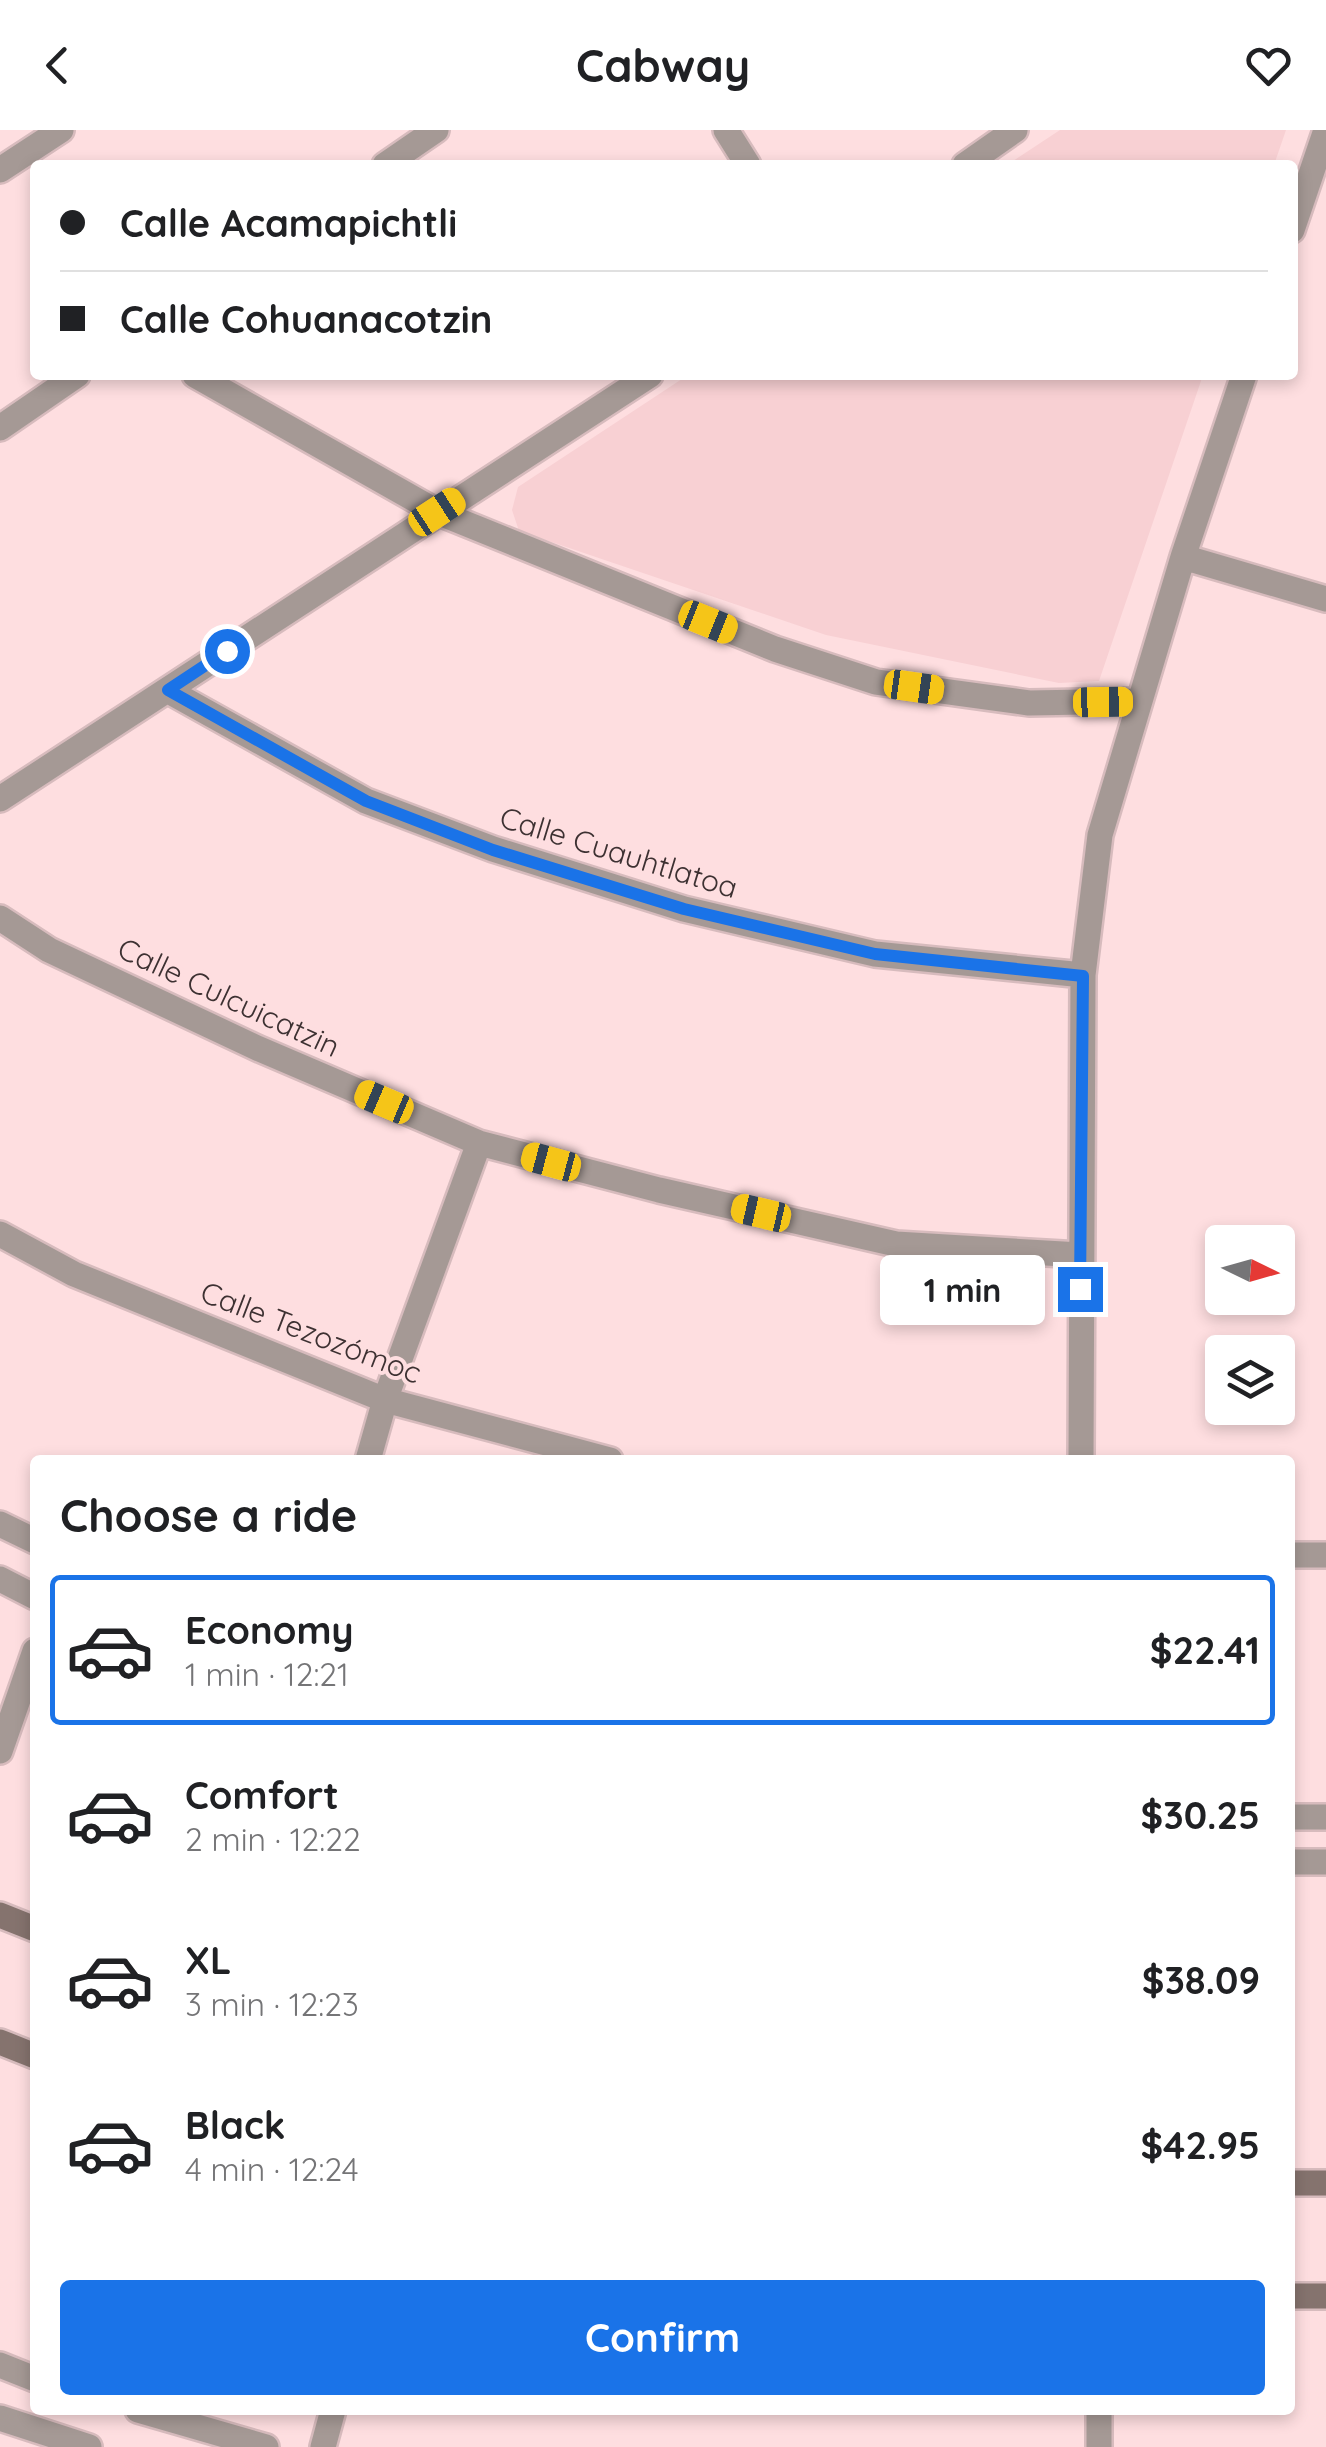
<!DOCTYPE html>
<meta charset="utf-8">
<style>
body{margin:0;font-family:Quicksand,sans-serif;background:#f6f6f6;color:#202124;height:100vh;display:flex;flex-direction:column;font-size:38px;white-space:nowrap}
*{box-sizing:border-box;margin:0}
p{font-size:32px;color:#757577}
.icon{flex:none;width:55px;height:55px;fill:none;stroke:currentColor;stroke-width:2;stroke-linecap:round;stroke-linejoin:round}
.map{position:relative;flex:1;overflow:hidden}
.side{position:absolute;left:30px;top:1325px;width:1265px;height:960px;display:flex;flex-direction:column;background:#fff;border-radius:10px;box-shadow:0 5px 15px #0003}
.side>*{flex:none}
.top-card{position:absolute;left:30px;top:30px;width:1268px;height:220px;border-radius:10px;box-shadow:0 5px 15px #0003;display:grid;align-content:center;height:220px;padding:0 30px;background:#fff}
.needle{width:65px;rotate:95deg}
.controls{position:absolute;left:1205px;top:1095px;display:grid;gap:20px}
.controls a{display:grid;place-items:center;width:90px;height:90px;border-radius:10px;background:#fff;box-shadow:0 5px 15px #0003;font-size:50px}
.end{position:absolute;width:45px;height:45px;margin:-22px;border:12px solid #1a73e8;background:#fff;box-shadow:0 0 0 5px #fff}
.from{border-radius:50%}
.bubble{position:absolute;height:70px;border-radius:10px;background:#fff;box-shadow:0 5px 15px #0003;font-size:32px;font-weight:700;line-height:70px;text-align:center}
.car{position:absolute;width:30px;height:60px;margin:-30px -15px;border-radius:12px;box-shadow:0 0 8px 2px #0007;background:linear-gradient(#f5c518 24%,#345 0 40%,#f5c518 0 76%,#345 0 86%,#f5c518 0)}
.top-card b{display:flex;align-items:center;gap:35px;height:95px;font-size:38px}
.top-card b+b{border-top:2px solid #e0e0e0}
.top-card i{width:25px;height:25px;background:#202124}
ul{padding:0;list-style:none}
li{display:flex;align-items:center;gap:30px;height:150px;margin:0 20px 15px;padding:0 10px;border:5px solid transparent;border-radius:10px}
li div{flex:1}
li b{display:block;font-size:38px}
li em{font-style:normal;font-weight:700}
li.current{border-color:#1a73e8}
li>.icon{width:90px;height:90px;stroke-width:1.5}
h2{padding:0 30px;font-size:45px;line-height:120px}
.cta{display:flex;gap:20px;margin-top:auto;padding:20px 30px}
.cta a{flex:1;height:115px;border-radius:10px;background:#1a73e8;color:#fff;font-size:40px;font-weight:700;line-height:115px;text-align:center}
header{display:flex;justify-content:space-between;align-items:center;height:130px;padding:0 30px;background:#fff;font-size:45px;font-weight:700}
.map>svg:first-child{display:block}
.built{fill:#f8d0d3}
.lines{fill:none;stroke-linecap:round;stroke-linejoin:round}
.street-casing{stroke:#d7bbbd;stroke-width:30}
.secondary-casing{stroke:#d7bbbd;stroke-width:30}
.street{stroke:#a59995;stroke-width:25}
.secondary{stroke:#85736e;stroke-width:25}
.route{stroke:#1a73e8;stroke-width:12}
.labels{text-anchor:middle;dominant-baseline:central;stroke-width:8;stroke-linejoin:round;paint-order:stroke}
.street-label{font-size:30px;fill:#3d3132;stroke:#fedee0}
</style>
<header><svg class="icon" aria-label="back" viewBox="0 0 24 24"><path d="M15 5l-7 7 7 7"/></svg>Cabway<svg class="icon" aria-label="heart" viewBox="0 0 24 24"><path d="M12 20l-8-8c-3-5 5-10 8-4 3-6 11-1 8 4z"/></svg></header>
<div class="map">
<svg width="1326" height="2317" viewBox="0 0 1326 2317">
<rect width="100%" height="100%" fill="#fedee0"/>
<path class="built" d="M 1060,0 L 1286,0 L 1274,35 L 1007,35 Z
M 688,245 L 1203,245 L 1099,551 L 1059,553 L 826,505 L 519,401 L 512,380 L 518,357 Z"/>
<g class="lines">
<g class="street-casing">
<path id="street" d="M 726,0 L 748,35
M 385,35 L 436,0
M 965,35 L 1015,0
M 0,40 L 61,0
M 1292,100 L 1326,0
M 195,245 L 437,382 L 775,519 L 876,552 L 1029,573 L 1140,571
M 0,298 L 77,245
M 1183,427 L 1326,469
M 167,560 L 366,671 L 493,719 L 684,779 L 875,824 L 1083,845
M 0,669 L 650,245
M 0,788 L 49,820 L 257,918 L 479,1013 L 659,1060 L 896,1114 L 1080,1125
M 0,1104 L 74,1144 L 385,1270 L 610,1330
M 368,1330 L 385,1270 L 479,1013
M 1081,1330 L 1083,845 L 1100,705 L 1183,427 L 1244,245
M 0,1394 L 35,1411
M 1290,1425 L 1326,1425
M 0,1449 L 35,1467
M 0,1621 L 35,1521
M 1290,1687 L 1326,1687
M 1290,1732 L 1326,1732
M 0,2235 L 35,2249
M 138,2280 L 266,2317
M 1099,2280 L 1099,2317
M 0,2288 L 89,2317
M 323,2317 L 333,2280"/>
</g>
<g class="secondary-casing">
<path id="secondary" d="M 0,1785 L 35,1799
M 0,1912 L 35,1926
M 1290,2053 L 1326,2053
M 1290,2166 L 1326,2166"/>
</g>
<use href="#street" class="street"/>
<use href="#secondary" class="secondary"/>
</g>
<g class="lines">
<path class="route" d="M 227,521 L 168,560 L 366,671 L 493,720 L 684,779 L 875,824 L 1083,846 L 1080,1159"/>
</g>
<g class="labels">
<g class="street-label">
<text transform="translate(619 722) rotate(17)">Calle Cuauhtlatoa</text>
<text transform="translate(229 867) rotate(25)">Calle Culcuicatzin</text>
<text transform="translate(311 1202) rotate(21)">Calle Tezozómoc</text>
</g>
</g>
</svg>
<div class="controls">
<a><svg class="needle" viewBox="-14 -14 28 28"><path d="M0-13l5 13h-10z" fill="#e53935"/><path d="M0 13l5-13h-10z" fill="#757577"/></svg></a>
<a><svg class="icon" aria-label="layers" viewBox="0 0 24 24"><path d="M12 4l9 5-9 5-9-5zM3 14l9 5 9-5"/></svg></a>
</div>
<i class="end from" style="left:227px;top:521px"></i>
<i class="end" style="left:1080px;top:1159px"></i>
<div class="bubble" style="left:880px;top:1125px;width:165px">1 min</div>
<i class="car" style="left:437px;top:382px;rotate:57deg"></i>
<i class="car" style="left:708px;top:492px;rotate:112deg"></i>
<i class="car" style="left:914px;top:557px;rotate:98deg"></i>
<i class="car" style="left:1103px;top:572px;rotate:89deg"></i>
<i class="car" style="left:384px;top:972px;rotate:293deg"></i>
<i class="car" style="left:551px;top:1032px;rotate:285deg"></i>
<i class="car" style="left:761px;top:1083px;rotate:283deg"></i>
<div class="top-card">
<b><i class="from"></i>Calle Acamapichtli</b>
<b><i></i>Calle Cohuanacotzin</b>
</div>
<section class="side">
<h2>Choose a ride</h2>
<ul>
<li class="current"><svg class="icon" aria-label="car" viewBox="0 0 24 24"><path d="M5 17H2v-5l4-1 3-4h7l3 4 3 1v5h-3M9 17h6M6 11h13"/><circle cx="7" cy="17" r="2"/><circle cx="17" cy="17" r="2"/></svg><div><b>Economy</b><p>1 min · 12:21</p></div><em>$22.41</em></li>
<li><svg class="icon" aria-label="car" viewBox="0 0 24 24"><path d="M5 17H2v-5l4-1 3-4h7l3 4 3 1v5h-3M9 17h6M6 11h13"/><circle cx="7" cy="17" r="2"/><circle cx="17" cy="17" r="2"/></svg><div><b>Comfort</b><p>2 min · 12:22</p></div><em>$30.25</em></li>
<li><svg class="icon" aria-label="car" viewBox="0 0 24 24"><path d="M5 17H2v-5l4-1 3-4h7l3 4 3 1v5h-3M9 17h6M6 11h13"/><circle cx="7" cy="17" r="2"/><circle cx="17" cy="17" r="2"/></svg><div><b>XL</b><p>3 min · 12:23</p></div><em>$38.09</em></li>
<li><svg class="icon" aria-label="car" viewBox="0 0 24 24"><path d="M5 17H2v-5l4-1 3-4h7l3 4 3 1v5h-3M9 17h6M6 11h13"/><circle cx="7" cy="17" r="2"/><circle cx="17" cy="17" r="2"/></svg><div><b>Black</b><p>4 min · 12:24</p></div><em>$42.95</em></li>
</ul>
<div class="cta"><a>Confirm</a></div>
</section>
</div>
